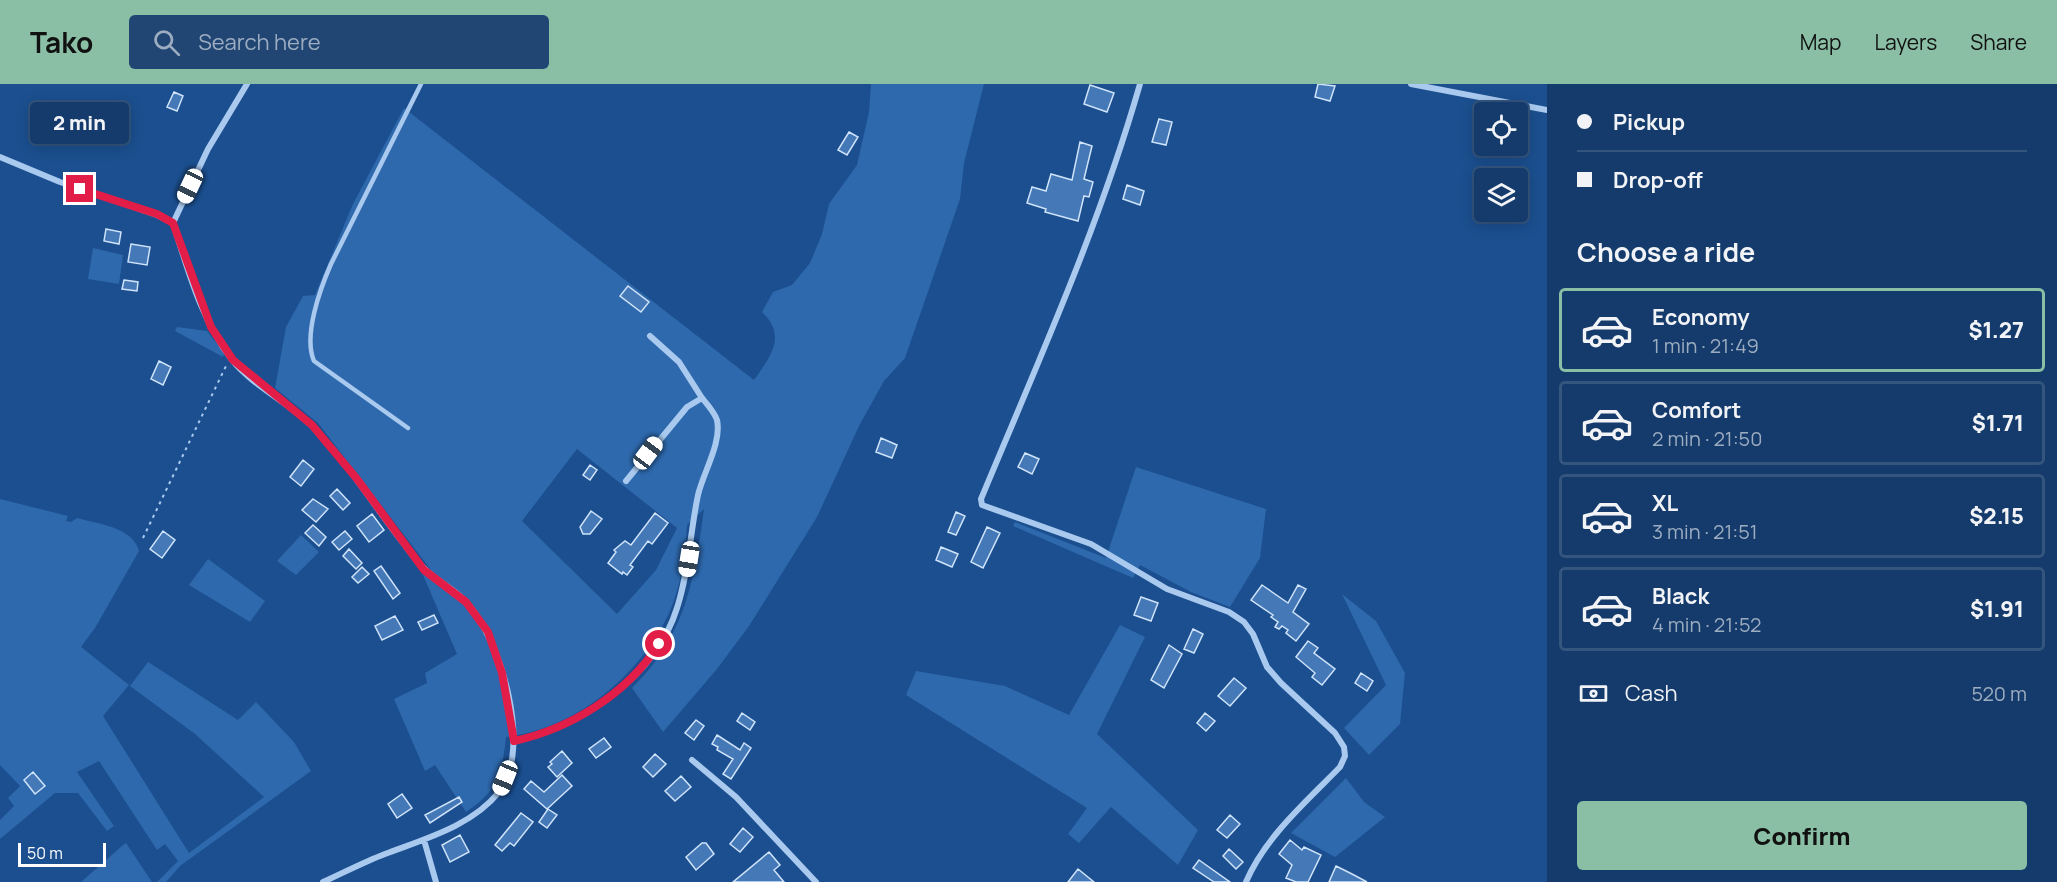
<!DOCTYPE html>
<meta charset="utf-8">
<style>
body{margin:0;font-family:Manrope,sans-serif;background:#214673;color:#f1f3f6;height:100vh;display:flex;flex-direction:column;font-size:22px;white-space:nowrap}
*{box-sizing:border-box;margin:0}
p{font-size:20px;color:#9dadc1}
.icon{flex:none;width:33px;height:33px;fill:none;stroke:currentColor;stroke-width:2;stroke-linecap:round;stroke-linejoin:round}
.map{position:relative;flex:1;overflow:hidden}
.side{display:flex;flex-direction:column;background:#143b6b;width:510px}
.side>*{flex:none}
.banner{display:grid;align-content:center;height:132px;padding:0 30px;background:#143b6b}
.buttons{position:absolute;left:1474px;top:18px;display:grid;gap:12px}
.buttons a{display:grid;place-items:center;width:54px;height:54px;border-radius:6px;background:#143b6b;box-shadow:0 3px 15px #0003,0 0 0 2px #33557e;font-size:30px}
.scale{position:absolute;left:18px;bottom:15px;width:88px;box-sizing:border-box;padding-left:6px;border:3px solid #fff;border-top:0;font-size:16px;line-height:21px;white-space:nowrap;color:#fff;-webkit-text-stroke:4px #1b4f8f;paint-order:stroke}
.end{position:absolute;width:27px;height:27px;margin:-14px;border:8px solid #e11d48;background:#fff;box-shadow:0 0 0 3px #fff}
.from{border-radius:50%}
.bubble{position:absolute;height:42px;border-radius:6px;background:#143b6b;box-shadow:0 3px 15px #0003,0 0 0 2px #33557e;font-size:20px;font-weight:800;line-height:42px;text-align:center}
.car{position:absolute;width:18px;height:36px;margin:-18px -9px;border-radius:8px;box-shadow:0 0 4px 2px #0007;background:linear-gradient(#fff 24%,#345 0 40%,#fff 0 76%,#345 0 86%,#fff 0)}
.banner b{display:flex;align-items:center;gap:21px;height:57px;font-size:22px}
.banner b+b{border-top:2px solid #33557e}
.banner i{width:15px;height:15px;background:#f1f3f6}
ul{padding:0;list-style:none}
li{display:flex;align-items:center;gap:18px;height:84px;margin:0 12px 9px;padding:0 18px;border:3px solid #33557e;border-radius:6px}
li div{flex:1}
li b{display:block;font-size:22px}
li em{font-style:normal;font-weight:800}
li.active{border-color:#8abfa5}
li>.icon{width:54px;height:54px;stroke-width:1.5}
h2{padding:0 30px;font-size:27px;line-height:72px}
.pay{display:flex;align-items:center;gap:15px;height:66px;padding:0 30px;font-size:22px}
.pay p{margin-inline-start:auto}
.action{display:flex;gap:12px;margin-top:auto;padding:12px 30px}
.action a{flex:1;height:69px;border-radius:6px;background:#8abfa5;color:#111;font-size:24px;font-weight:800;line-height:69px;text-align:center}
header{display:flex;align-items:center;gap:36px;box-sizing:border-box;height:84px;padding:0 30px;background:#8abfa5;color:#111}
header strong{font-size:28px}
nav{display:flex;gap:33px;margin-inline-start:auto;font-size:21px}
.search{width:420px;height:54px;background:#214673;display:flex;align-items:center;gap:15px;box-sizing:border-box;padding:0 21px;border-radius:6px;color:#9dadc1;font-size:22px}
main{display:flex;flex:1;min-height:0}
.map>svg:first-child{display:block}
.green{fill:#2e69ad;fill-rule:evenodd}
.building{fill:#4478b7;stroke:#cfe3fa;stroke-width:1.5}
.lines{fill:none;stroke-linecap:round;stroke-linejoin:round}
.path{stroke:#a9c9ee;stroke-width:2;stroke-dasharray:3 4.5;stroke-linecap:butt}
.service{stroke:#a9c9ee;stroke-width:4.5}
.minor{stroke:#a9c9ee;stroke-width:6}
.route{stroke:#e11d48;stroke-width:8}
</style>
<header>
<strong>Tako</strong>
<div class="search"><svg class="icon" aria-label="search" viewBox="0 0 24 24"><circle cx="10" cy="10" r="6"/><path d="M15 15l6 6"/></svg>Search here</div>
<nav><a>Map</a><a>Layers</a><a>Share</a></nav>
</header>
<main>
<div class="map">
<svg width="1547" height="798" viewBox="0 0 1547 798">
<rect width="100%" height="100%" fill="#1b4f8f"/>
<path class="green" d="M 871,0 L 984,0 L 964,79 L 960,115 L 905,274 L 884,297 L 860,340 L 817,433 L 749,542 L 717,585 L 663,648 L 632,604 C 686,551 694,497 704,425 L 687,441 C 685,469 682,496 672,522 C 645,588 577,645 506,653 C 502,690 498,707 466,728 L 435,681 L 425,687 L 394,615 L 427,599 L 425,589 L 457,570 L 423,491 L 431,486 L 318,339 L 275,304 L 286,243 L 303,212 L 315,211 L 353,120 L 404,24 L 754,296 C 771,272 787,252 762,228 L 773,208 L 792,201 L 810,179 L 822,150 L 829,120 L 857,81 L 869,28 ZM 628,202 L 649,218 L 641,228 L 620,211 ZM 577,365 L 677,444 L 656,486 L 617,530 L 522,437 Z
M 93,164 L 123,171 L 119,200 L 88,195 Z
M 177,243 L 207,247 L 224,269 L 223,273 L 175,247 Z
M 1136,383 L 1266,425 L 1260,474 L 1230,523 L 1191,508 L 1140,481 L 1133,494 L 1013,442 L 1015,438 L 1106,474 Z
M 0,415 L 68,432 L 66,437 L 71,438 L 77,434 C 98,440 133,443 139,467 L 95,544 L 81,563 L 129,601 L 103,632 L 189,769 L 264,713 L 195,650 L 130,602 L 148,578 L 238,636 L 256,618 L 294,658 L 311,687 L 180,782 L 166,798 L 157,798 L 178,777 L 165,760 L 157,766 L 99,677 L 77,688 L 114,742 L 107,747 L 78,709 L 55,709 L 0,755 L 0,736 L 14,722 L 8,714 L 20,702 L 0,681 Z
M 301,451 L 319,468 L 296,491 L 277,477 Z
M 208,475 L 265,517 L 250,538 L 189,501 Z
M 1342,510 L 1376,537 L 1405,589 L 1400,640 L 1369,671 L 1344,644 L 1386,601 Z
M 1120,541 L 1145,553 L 1097,650 L 1198,746 L 1178,781 L 1111,723 L 1079,759 L 1068,750 L 1087,724 L 906,611 L 916,587 L 1005,602 L 1069,631 Z
M 1346,694 L 1364,718 L 1385,733 L 1335,773 L 1291,749 Z
M 126,759 L 152,798 L 81,798 L 122,762 Z"/>
<path class="building" d="M 1318,0 L 1335,2 L 1330,17 L 1315,13 Z
M 1090,1 L 1114,9 L 1107,28 L 1084,20 Z
M 174,8 L 183,12 L 177,27 L 167,23 Z
M 1159,35 L 1172,38 L 1166,61 L 1152,58 Z
M 849,48 L 858,53 L 847,71 L 838,66 Z
M 1080,58 L 1092,62 L 1084,95 L 1093,98 L 1089,113 L 1084,112 L 1078,137 L 1045,128 L 1046,125 L 1027,119 L 1032,103 L 1046,107 L 1051,90 L 1072,96 Z
M 1127,101 L 1144,107 L 1140,121 L 1123,115 Z
M 106,145 L 121,148 L 119,160 L 104,157 Z
M 131,160 L 150,163 L 147,181 L 128,178 Z
M 124,196 L 138,198 L 137,207 L 122,205 Z
M 628,202 L 649,218 L 641,228 L 620,212 Z
M 159,277 L 171,283 L 163,301 L 151,295 Z
M 881,354 L 897,361 L 892,374 L 876,368 Z
M 1025,369 L 1039,375 L 1032,390 L 1018,383 Z
M 303,376 L 314,385 L 301,402 L 290,393 Z
M 590,381 L 597,386 L 590,396 L 583,391 Z
M 337,405 L 350,419 L 343,426 L 330,412 Z
M 313,415 L 328,425 L 316,438 L 302,426 Z
M 591,427 L 602,435 L 590,450 L 583,450 L 580,443 Z
M 956,428 L 965,432 L 956,451 L 948,448 Z
M 655,429 L 668,439 L 652,460 L 648,457 L 630,481 L 633,483 L 627,491 L 623,488 L 622,490 L 608,479 L 616,468 L 614,466 L 625,457 L 631,461 Z
M 372,430 L 384,446 L 369,458 L 357,442 Z
M 313,441 L 326,453 L 319,462 L 305,449 Z
M 987,443 L 1000,449 L 983,484 L 971,478 Z
M 163,447 L 175,456 L 162,474 L 150,465 Z
M 345,447 L 352,455 L 339,466 L 332,458 Z
M 941,463 L 958,470 L 952,483 L 936,476 Z
M 349,465 L 362,479 L 356,485 L 343,472 Z
M 381,482 L 400,509 L 393,515 L 374,487 Z
M 362,483 L 369,490 L 358,499 L 352,493 Z
M 1262,501 L 1288,519 L 1298,501 L 1306,505 L 1293,528 L 1309,540 L 1296,557 L 1286,549 L 1288,546 L 1282,542 L 1279,545 L 1275,543 L 1278,538 L 1271,533 L 1273,531 L 1251,516 Z
M 1141,513 L 1158,519 L 1151,537 L 1134,531 Z
M 434,531 L 438,539 L 422,546 L 418,538 Z
M 395,532 L 403,546 L 382,556 L 375,542 Z
M 1193,545 L 1203,550 L 1194,569 L 1184,565 Z
M 1308,557 L 1318,564 L 1314,569 L 1335,585 L 1322,601 L 1312,593 L 1315,589 L 1296,573 Z
M 1169,561 L 1182,570 L 1164,604 L 1151,596 Z
M 1361,589 L 1373,597 L 1367,607 L 1355,599 Z
M 1234,594 L 1246,604 L 1230,622 L 1218,612 Z
M 742,629 L 755,638 L 750,646 L 737,637 Z
M 1205,629 L 1215,637 L 1206,647 L 1197,639 Z
M 696,636 L 704,642 L 694,656 L 685,649 Z
M 717,651 L 740,666 L 744,659 L 751,664 L 731,695 L 723,690 L 733,675 L 717,666 L 718,663 L 712,660 Z
M 604,654 L 611,663 L 596,674 L 589,665 Z
M 562,667 L 572,679 L 557,693 L 548,683 L 552,680 L 550,678 Z
M 655,670 L 666,680 L 653,693 L 643,683 Z
M 33,688 L 45,702 L 35,710 L 24,696 Z
M 562,691 L 572,702 L 547,725 L 524,705 L 531,697 L 544,708 Z
M 681,692 L 691,703 L 675,717 L 665,707 Z
M 402,710 L 412,724 L 397,734 L 388,720 Z
M 459,713 L 462,718 L 430,739 L 425,731 Z
M 548,725 L 557,731 L 547,744 L 539,738 Z
M 521,729 L 533,738 L 514,762 L 510,759 L 502,767 L 495,761 Z
M 1230,731 L 1240,740 L 1227,754 L 1217,746 Z
M 743,744 L 753,753 L 740,768 L 730,760 Z
M 460,751 L 469,768 L 450,778 L 442,761 Z
M 1290,756 L 1302,766 L 1304,763 L 1321,771 L 1308,798 L 1296,798 L 1286,794 L 1292,781 L 1279,770 Z
M 702,759 L 706,759 L 714,770 L 696,786 L 686,773 Z
M 1229,765 L 1243,778 L 1236,785 L 1223,772 Z
M 769,768 L 780,781 L 774,786 L 784,798 L 733,798 Z
M 1199,776 L 1230,798 L 1214,798 L 1193,784 Z
M 1336,782 L 1352,790 L 1367,798 L 1329,798 Z
M 1078,785 L 1094,798 L 1068,798 Z"/>
<g class="lines">
<path class="path" d="M 143,454 L 226,282"/>
<path class="service" d="M 408,344 L 314,277 C 303,252 320,205 331,180 L 421,0"/>
<path class="minor" d="M 247,0 L 208,65 L 173,139 C 188,186 201,236 232,276 C 253,302 288,318 312,342 C 347,377 373,421 404,460 C 410,468 416,477 424,484 C 436,497 454,504 466,518 C 501,555 533,664 499,708 C 472,742 424,755 385,770 C 364,778 343,789 323,798
M 1140,0 C 1099,143 1038,278 981,415 L 982,421 L 1091,460 L 1167,505 L 1229,528 L 1244,538 L 1253,550 L 1267,583 L 1281,599 L 1335,649 L 1344,663 L 1345,672 L 1340,683 C 1306,718 1265,753 1246,798
M 1411,0 L 1547,26
M 0,73 L 60,98 L 157,131 L 173,139
M 650,252 L 679,278 L 702,314
M 514,657 C 581,643 656,592 677,524 C 689,487 690,449 698,411 C 703,389 722,359 717,336 C 715,329 707,320 702,314 L 687,323 L 626,397
M 692,676 L 736,713 L 816,798
M 424,756 L 436,798"/>
</g>
<g class="lines">
<path class="route" d="M 80,105 L 157,130 L 173,139 L 211,243 L 233,276 L 312,341 L 357,395 L 424,486 L 466,518 L 488,548 L 502,589 L 514,657 C 570,645 627,610 659,560"/>
</g>
</svg>
<div class="buttons">
<a><svg class="icon" aria-label="locate" viewBox="0 0 24 24"><circle cx="12" cy="12" r="6"/><path d="M12 2v4M12 18v4M2 12h4M18 12h4"/></svg></a>
<a><svg class="icon" aria-label="layers" viewBox="0 0 24 24"><path d="M12 4l9 5-9 5-9-5zM3 14l9 5 9-5"/></svg></a>
</div>
<div class="scale">50 m</div>
<i class="end from" style="left:659px;top:560px"></i>
<i class="end" style="left:80px;top:105px"></i>
<div class="bubble" style="left:30px;top:18px;width:99px">2 min</div>
<i class="car" style="left:190px;top:102px;rotate:205deg"></i>
<i class="car" style="left:648px;top:369px;rotate:37deg"></i>
<i class="car" style="left:689px;top:475px;rotate:189deg"></i>
<i class="car" style="left:505px;top:694px;rotate:202deg"></i>
</div>
<section class="side">
<div class="banner">
<b><i class="from"></i>Pickup</b>
<b><i></i>Drop-off</b>
</div>
<h2>Choose a ride</h2>
<ul>
<li class="active"><svg class="icon" aria-label="car" viewBox="0 0 24 24"><path d="M5 17H2v-5l4-1 3-4h7l3 4 3 1v5h-3M9 17h6M6 11h13"/><circle cx="7" cy="17" r="2"/><circle cx="17" cy="17" r="2"/></svg><div><b>Economy</b><p>1 min · 21:49</p></div><em>$1.27</em></li>
<li><svg class="icon" aria-label="car" viewBox="0 0 24 24"><path d="M5 17H2v-5l4-1 3-4h7l3 4 3 1v5h-3M9 17h6M6 11h13"/><circle cx="7" cy="17" r="2"/><circle cx="17" cy="17" r="2"/></svg><div><b>Comfort</b><p>2 min · 21:50</p></div><em>$1.71</em></li>
<li><svg class="icon" aria-label="car" viewBox="0 0 24 24"><path d="M5 17H2v-5l4-1 3-4h7l3 4 3 1v5h-3M9 17h6M6 11h13"/><circle cx="7" cy="17" r="2"/><circle cx="17" cy="17" r="2"/></svg><div><b>XL</b><p>3 min · 21:51</p></div><em>$2.15</em></li>
<li><svg class="icon" aria-label="car" viewBox="0 0 24 24"><path d="M5 17H2v-5l4-1 3-4h7l3 4 3 1v5h-3M9 17h6M6 11h13"/><circle cx="7" cy="17" r="2"/><circle cx="17" cy="17" r="2"/></svg><div><b>Black</b><p>4 min · 21:52</p></div><em>$1.91</em></li>
</ul>
<div class="pay"><svg class="icon" aria-label="cash" viewBox="0 0 24 24"><path d="M3 7h18v10H3z"/><circle cx="12" cy="12" r="2"/></svg>Cash<p>520 m</p></div>
<div class="action"><a>Confirm</a></div>
</section>
</main>
